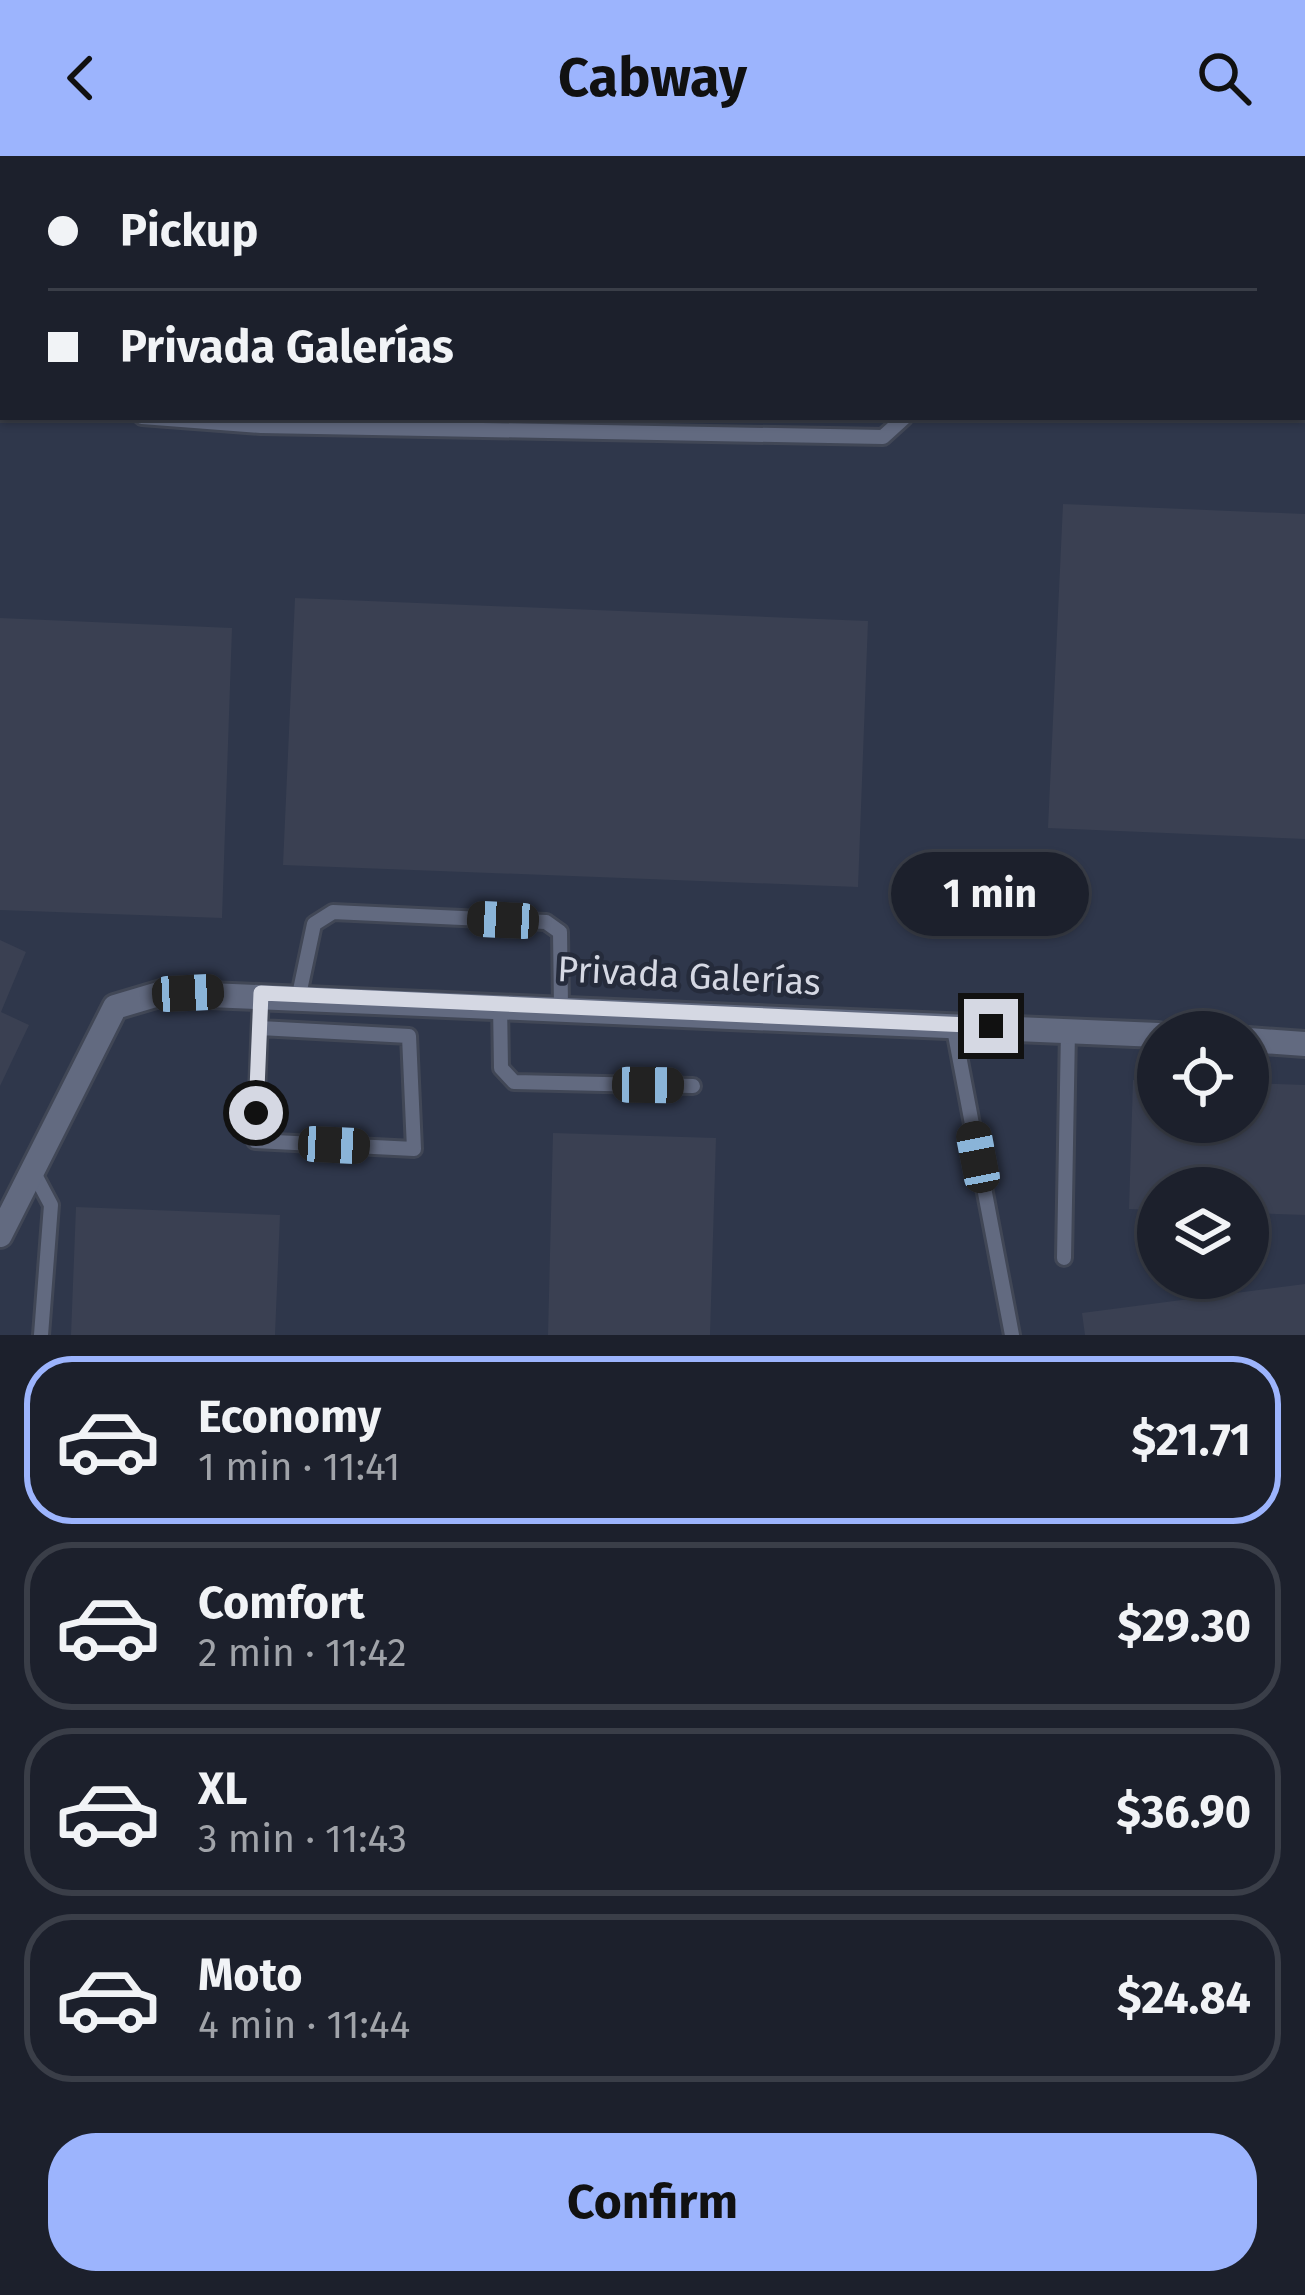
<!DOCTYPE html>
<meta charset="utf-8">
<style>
body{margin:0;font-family:"Fira Sans",sans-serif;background:#252834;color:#f1f3f6;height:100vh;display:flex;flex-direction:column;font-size:45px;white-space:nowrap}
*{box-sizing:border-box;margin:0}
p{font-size:39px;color:#a0a3a9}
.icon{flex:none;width:66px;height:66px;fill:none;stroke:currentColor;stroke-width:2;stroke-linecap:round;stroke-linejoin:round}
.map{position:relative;height:1179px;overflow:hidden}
.panel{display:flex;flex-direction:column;background:#1c202c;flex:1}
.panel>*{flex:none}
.hud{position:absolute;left:0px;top:0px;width:1305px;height:264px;box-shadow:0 3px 9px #0004,0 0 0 3px #3a3e48;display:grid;align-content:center;height:264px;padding:0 48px;background:#1c202c}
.controls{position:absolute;left:1137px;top:855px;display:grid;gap:24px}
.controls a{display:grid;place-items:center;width:132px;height:132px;border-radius:50%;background:#1c202c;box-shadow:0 3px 9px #0004,0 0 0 3px #3a3e48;font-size:60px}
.end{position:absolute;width:54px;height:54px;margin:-27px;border:15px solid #d5d8e3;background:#111;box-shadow:0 0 0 6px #111}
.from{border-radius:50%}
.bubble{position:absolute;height:84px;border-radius:42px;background:#1c202c;box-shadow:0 3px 9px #0004,0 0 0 3px #3a3e48;font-size:39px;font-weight:700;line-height:84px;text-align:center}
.car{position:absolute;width:36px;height:72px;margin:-36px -18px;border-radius:15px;box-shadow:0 0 9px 3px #0007;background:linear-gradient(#222 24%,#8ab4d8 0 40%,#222 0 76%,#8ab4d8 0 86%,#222 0)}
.hud b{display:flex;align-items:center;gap:42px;height:114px;font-size:45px}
.hud b+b{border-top:3px solid #3a3e48}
.hud i{width:30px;height:30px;background:#f1f3f6}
ul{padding:21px 0 0;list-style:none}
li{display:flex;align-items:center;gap:36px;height:168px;margin:0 24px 18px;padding:0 24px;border:6px solid #3a3e48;border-radius:48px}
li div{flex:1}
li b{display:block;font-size:45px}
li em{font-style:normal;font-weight:700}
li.active{border-color:#9cb4fd}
li>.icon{width:108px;height:108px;stroke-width:1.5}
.primary-button{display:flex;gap:24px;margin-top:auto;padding:24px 48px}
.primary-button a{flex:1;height:138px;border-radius:48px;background:#9cb4fd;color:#111;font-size:48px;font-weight:700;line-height:138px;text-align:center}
header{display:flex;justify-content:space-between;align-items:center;height:156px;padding:0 48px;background:#9cb4fd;color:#111;font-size:54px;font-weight:700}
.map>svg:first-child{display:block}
.built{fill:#2f374b;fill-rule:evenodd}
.building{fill:#3a4052}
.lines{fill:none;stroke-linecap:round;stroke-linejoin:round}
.service-casing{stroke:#414756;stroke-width:20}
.minor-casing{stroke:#414756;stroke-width:30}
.service{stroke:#626a80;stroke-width:14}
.minor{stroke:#626a80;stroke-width:24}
.route{stroke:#d5d8e3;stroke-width:15}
.labels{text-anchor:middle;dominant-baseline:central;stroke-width:9;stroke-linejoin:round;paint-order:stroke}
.street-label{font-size:36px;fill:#d5d8e3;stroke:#252b3b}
</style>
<header><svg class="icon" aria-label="back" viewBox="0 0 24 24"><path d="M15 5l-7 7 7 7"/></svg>Cabway<svg class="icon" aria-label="search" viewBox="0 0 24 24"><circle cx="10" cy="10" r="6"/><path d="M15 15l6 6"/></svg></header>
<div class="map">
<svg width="1305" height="1179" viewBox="0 0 1305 1179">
<rect width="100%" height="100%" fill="#252b3b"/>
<path class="built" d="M 0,0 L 1305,0 L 1305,1179 L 0,1179 ZM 3,3 L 1302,3 L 1302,261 L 3,261 ZM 1158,876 L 1248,876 L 1248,966 L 1158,966 ZM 1158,1032 L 1248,1032 L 1248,1122 L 1158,1122 Z"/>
<path class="building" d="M 1063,348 L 1305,358 L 1305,683 L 1048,672 Z
M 295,442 L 868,465 L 858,731 L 283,709 Z
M 0,462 L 232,472 L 222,762 L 0,754 Z
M 0,784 L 26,796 L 1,856 L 29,869 L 0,930 Z
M 1133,924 L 1158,925 L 1158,966 L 1248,966 L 1248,927 L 1305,929 L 1305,1059 L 1248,1057 L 1248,1032 L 1158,1032 L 1158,1054 L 1129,1053 Z
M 553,977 L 716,982 L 710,1179 L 548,1179 Z
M 76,1051 L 280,1059 L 275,1179 L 71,1179 Z
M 1305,1128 L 1305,1179 L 1085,1179 L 1082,1157 Z"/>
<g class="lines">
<g class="service-casing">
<path id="service" d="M 75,0 L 75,3
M 22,3 L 23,0
M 919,3 L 919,0
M 1071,3 L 1071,0
M 1177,3 L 1177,0
M 0,49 L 3,42
M 0,250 L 3,251
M 142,261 L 261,270 L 883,281 L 905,261
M 299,839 L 314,768 L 333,756 L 546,766 L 560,776 L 561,850
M 500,847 L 501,912 L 514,926 L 693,930
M 953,868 L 1012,1179
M 260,872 L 409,880 L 414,993 L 255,985 L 261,837
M 33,1015 L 51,1049 L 41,1179
M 1064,1102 L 1068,874"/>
</g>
<g class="minor-casing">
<path id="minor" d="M 1248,884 L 1305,888
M 0,1079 L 115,851 L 162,837 L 1158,879"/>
</g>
<use href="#service" class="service"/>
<use href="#minor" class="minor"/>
</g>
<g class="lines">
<path class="route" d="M 256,957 L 261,837 L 991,870"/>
</g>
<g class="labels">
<g class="street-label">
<text transform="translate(689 820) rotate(3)">Privada Galerías</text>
</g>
</g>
</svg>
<div class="controls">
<a><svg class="icon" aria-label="locate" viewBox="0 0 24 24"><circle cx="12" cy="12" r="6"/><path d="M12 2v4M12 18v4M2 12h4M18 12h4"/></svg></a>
<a><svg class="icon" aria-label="layers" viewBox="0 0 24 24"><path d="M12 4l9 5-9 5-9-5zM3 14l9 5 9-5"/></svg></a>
</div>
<i class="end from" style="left:256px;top:957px"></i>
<i class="end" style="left:991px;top:870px"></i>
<div class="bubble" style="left:891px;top:696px;width:198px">1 min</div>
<i class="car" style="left:503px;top:764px;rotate:273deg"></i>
<i class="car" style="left:188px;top:837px;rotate:87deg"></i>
<i class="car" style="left:648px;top:929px;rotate:91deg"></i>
<i class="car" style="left:334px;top:989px;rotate:93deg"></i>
<i class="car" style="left:978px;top:1001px;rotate:349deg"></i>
<div class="hud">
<b><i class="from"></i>Pickup</b>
<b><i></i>Privada Galerías</b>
</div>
</div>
<section class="panel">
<ul>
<li class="active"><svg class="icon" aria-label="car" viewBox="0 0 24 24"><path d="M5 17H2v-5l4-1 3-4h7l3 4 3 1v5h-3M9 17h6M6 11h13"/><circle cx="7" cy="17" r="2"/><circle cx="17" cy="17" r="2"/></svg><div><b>Economy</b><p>1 min · 11:41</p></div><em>$21.71</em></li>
<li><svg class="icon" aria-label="car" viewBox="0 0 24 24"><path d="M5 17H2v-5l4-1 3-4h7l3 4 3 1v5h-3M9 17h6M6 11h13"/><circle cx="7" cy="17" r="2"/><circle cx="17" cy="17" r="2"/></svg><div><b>Comfort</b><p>2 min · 11:42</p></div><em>$29.30</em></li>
<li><svg class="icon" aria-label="car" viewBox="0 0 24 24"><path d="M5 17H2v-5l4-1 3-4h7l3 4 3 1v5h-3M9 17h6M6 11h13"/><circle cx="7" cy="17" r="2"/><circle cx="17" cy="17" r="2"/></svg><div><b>XL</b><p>3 min · 11:43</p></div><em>$36.90</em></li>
<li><svg class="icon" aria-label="car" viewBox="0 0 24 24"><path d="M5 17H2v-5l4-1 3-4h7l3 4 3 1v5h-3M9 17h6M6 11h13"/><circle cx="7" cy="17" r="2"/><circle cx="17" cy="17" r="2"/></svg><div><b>Moto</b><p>4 min · 11:44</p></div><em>$24.84</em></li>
</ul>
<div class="primary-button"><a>Confirm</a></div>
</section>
